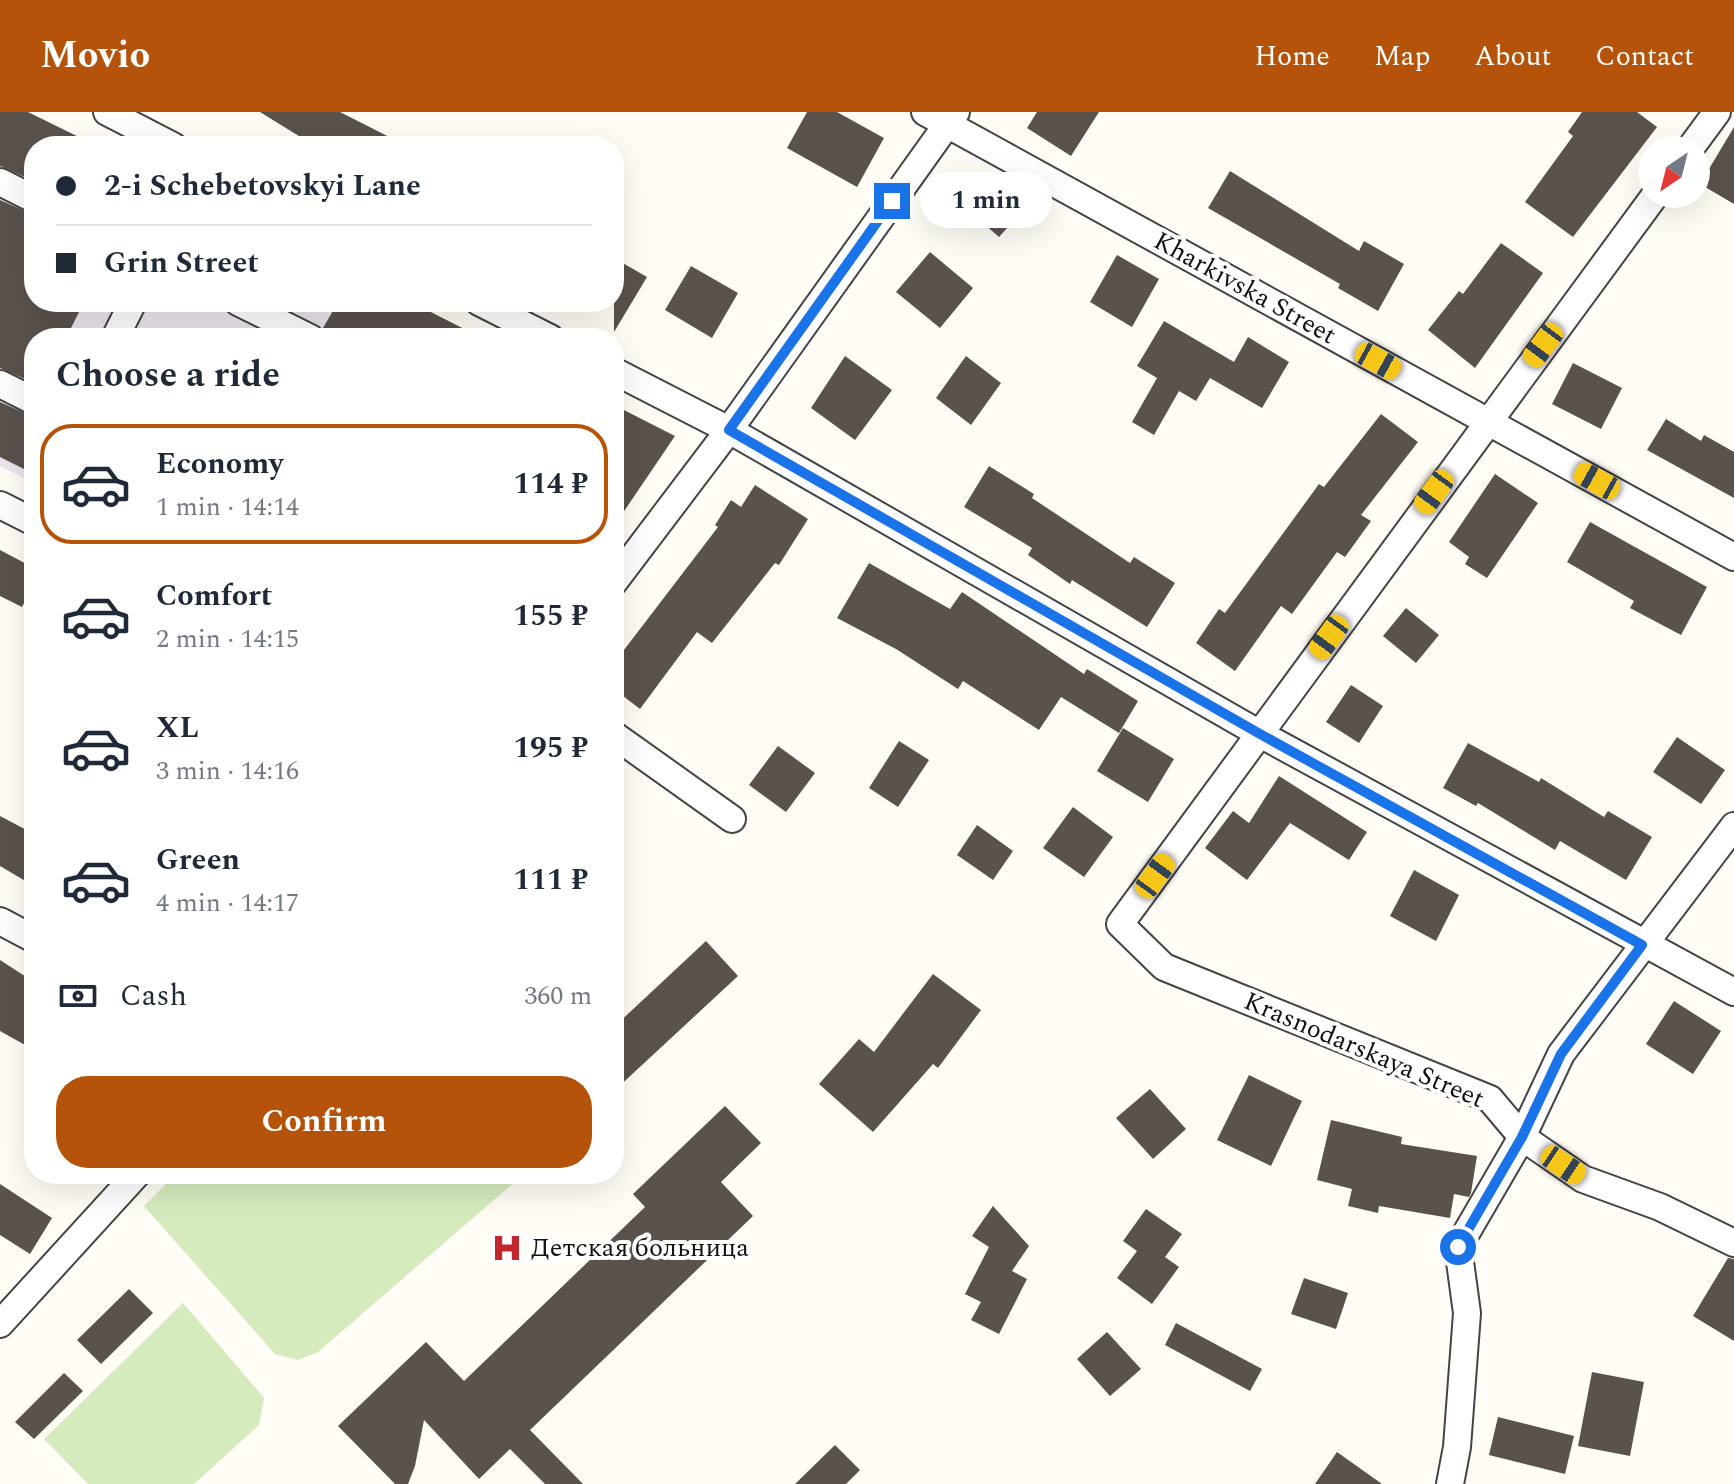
<!DOCTYPE html>
<meta charset="utf-8">
<style>
body{margin:0;font-family:Spectral,serif;background:#f2f2f3;color:#1f2937;height:100vh;display:flex;flex-direction:column;font-size:30px;white-space:nowrap}
*{box-sizing:border-box;margin:0}
p{font-size:26px;color:#747a83}
.icon{flex:none;width:44px;height:44px;fill:none;stroke:currentColor;stroke-width:2;stroke-linecap:round;stroke-linejoin:round}
.map{position:relative;flex:1;overflow:hidden}
.sheet{position:absolute;left:24px;top:216px;width:600px;height:856px;display:flex;flex-direction:column;background:#fff;border-radius:32px;box-shadow:0 8px 32px #0002}
.sheet>*{flex:none}
.top-card{position:absolute;left:24px;top:24px;width:600px;height:176px;border-radius:32px;box-shadow:0 8px 32px #0002;display:grid;align-content:center;height:176px;padding:0 32px;background:#fff}
.needle{width:52px;rotate:215deg}
.fabs{position:absolute;left:1638px;top:24px;display:grid;gap:16px}
.fabs a{display:grid;place-items:center;width:72px;height:72px;border-radius:50%;background:#fff;box-shadow:0 8px 32px #0002;font-size:40px}
.end{position:absolute;width:36px;height:36px;margin:-18px;border:10px solid #1a73e8;background:#fff;box-shadow:0 0 0 4px #fff}
.from{border-radius:50%}
.bubble{position:absolute;height:56px;border-radius:28px;background:#fff;box-shadow:0 8px 32px #0002;font-size:26px;font-weight:700;line-height:56px;text-align:center}
.car{position:absolute;width:24px;height:48px;margin:-24px -12px;border-radius:10px;box-shadow:0 0 6px 2px #0007;background:linear-gradient(#f5c518 24%,#345 0 40%,#f5c518 0 76%,#345 0 86%,#f5c518 0)}
.top-card b{display:flex;align-items:center;gap:28px;height:76px;font-size:30px}
.top-card b+b{border-top:2px solid #e0e1e3}
.top-card i{width:20px;height:20px;background:#1f2937}
ul{padding:0;list-style:none}
li{display:flex;align-items:center;gap:24px;height:120px;margin:0 16px 12px;padding:0 16px;border:4px solid transparent;border-radius:32px}
li div{flex:1}
li b{display:block;font-size:30px}
li em{font-style:normal;font-weight:700}
li.selected{border-color:#b45309}
li>.icon{width:72px;height:72px;stroke-width:1.5}
h2{padding:0 32px;font-size:36px;line-height:96px}
.pay{display:flex;align-items:center;gap:20px;height:88px;padding:0 32px;font-size:30px}
.pay p{margin-inline-start:auto}
.primary-button{display:flex;gap:16px;margin-top:auto;padding:16px 32px}
.primary-button a{flex:1;height:92px;border-radius:32px;background:#b45309;color:#fff;font-size:32px;font-weight:700;line-height:92px;text-align:center}
header{display:flex;align-items:center;gap:48px;box-sizing:border-box;height:112px;padding:0 40px;background:#b45309;color:#fff}
header strong{font-size:38px}
nav{display:flex;gap:44px;margin-inline-start:auto;font-size:28px}
.map>svg:first-child{display:block}
.industrial{fill:#eee6ef}
.green{fill:#d5ebbd}
.building{fill:#5a524d}
.lines{fill:none;stroke-linecap:round;stroke-linejoin:round}
.street-casing{stroke:#444;stroke-width:30}
.street{stroke:#fff;stroke-width:26}
.route{stroke:#1a73e8;stroke-width:10}
.labels{text-anchor:middle;dominant-baseline:central;stroke-width:8;stroke-linejoin:round;paint-order:stroke}
.street-label{font-size:26px;fill:#111;stroke:#fff}
.poi-label{font-size:26px;fill:#111;stroke:#fff;text-anchor:start}
</style>
<header>
<strong>Movio</strong>
<nav><a>Home</a><a>Map</a><a>About</a><a>Contact</a></nav>
</header>
<div class="map">
<svg width="1734" height="1372" viewBox="0 0 1734 1372">
<rect width="100%" height="100%" fill="#fffdf5"/>
<path class="industrial" d="M 0,0 L 34,34 L 34,190 L 411,190 L 482,226 L 34,226 L 34,371 L 0,354 Z"/>
<path class="green" d="M 176,1062 L 507,1062 L 517,1068 L 318,1240 L 298,1248 L 275,1242 L 144,1094 Z
M 183,1191 L 264,1286 L 259,1313 L 194,1372 L 88,1372 L 44,1327 Z"/>
<path class="building" d="M 0,0 L 28,0 L 97,34 L 34,34 L 34,69 L 0,54 Z
M 260,0 L 340,0 L 407,34 L 315,34 Z
M 807,0 L 837,0 L 884,26 L 857,75 L 787,36 Z
M 1037,0 L 1099,0 L 1071,44 L 1027,16 Z
M 1582,0 L 1637,0 L 1657,15 L 1573,125 L 1525,90 L 1573,24 L 1568,20 Z
M 1734,15 L 1734,92 L 1700,72 Z
M 1230,59 L 1359,139 L 1364,129 L 1404,152 L 1378,199 L 1338,176 L 1340,172 L 1208,96 Z
M 991,70 L 1023,98 L 999,125 L 967,97 Z
M 0,88 L 34,103 L 34,190 L 84,190 L 66,226 L 34,226 L 34,271 L 0,256 Z
M 1501,131 L 1543,161 L 1475,256 L 1428,218 L 1459,179 L 1463,182 Z
M 930,140 L 973,176 L 940,216 L 896,180 Z
M 1117,143 L 1159,167 L 1132,215 L 1090,190 Z
M 614,146 L 647,165 L 614,220 Z
M 691,154 L 738,181 L 712,226 L 665,198 Z
M 338,190 L 411,190 L 482,226 L 326,226 L 323,216 Z
M 1164,209 L 1234,250 L 1248,225 L 1289,250 L 1262,296 L 1210,266 L 1196,289 L 1179,279 L 1154,323 L 1132,310 L 1157,266 L 1137,254 Z
M 845,244 L 892,278 L 855,328 L 811,296 Z
M 966,244 L 1001,271 L 971,313 L 936,286 Z
M 1573,251 L 1622,276 L 1601,317 L 1552,292 Z
M 0,290 L 34,305 L 34,362 L 0,345 Z
M 614,293 L 675,324 L 614,414 Z
M 1381,302 L 1418,330 L 1361,403 L 1371,409 L 1345,445 L 1337,440 L 1292,502 L 1281,494 L 1235,559 L 1196,531 L 1219,497 L 1225,501 L 1319,372 L 1324,375 Z
M 1666,307 L 1701,329 L 1704,323 L 1734,340 L 1734,386 L 1647,338 Z
M 989,354 L 1034,382 L 1032,386 L 1130,451 L 1134,445 L 1175,471 L 1147,515 L 1072,468 L 1070,472 L 1028,443 L 1032,436 L 964,395 Z
M 1495,362 L 1538,391 L 1487,466 L 1465,452 L 1469,445 L 1449,430 Z
M 755,373 L 808,407 L 779,453 L 775,451 L 712,531 L 697,520 L 640,597 L 614,577 L 614,551 L 718,415 L 715,413 L 731,388 L 741,395 Z
M 1590,410 L 1707,475 L 1681,523 L 1630,496 L 1634,489 L 1567,450 Z
M 0,438 L 34,456 L 34,472 L 22,495 L 0,484 Z
M 869,451 L 950,497 L 962,480 L 1084,562 L 1087,557 L 1138,589 L 1119,621 L 1061,585 L 1039,618 L 963,569 L 958,577 L 896,537 L 837,506 Z
M 1406,496 L 1439,523 L 1416,551 L 1383,524 Z
M 1351,573 L 1383,594 L 1359,631 L 1326,610 Z
M 1123,616 L 1174,647 L 1148,690 L 1097,659 Z
M 1677,625 L 1725,658 L 1701,692 L 1653,660 Z
M 899,629 L 929,648 L 898,695 L 869,676 Z
M 1468,631 L 1539,670 L 1541,666 L 1604,705 L 1608,699 L 1652,725 L 1626,768 L 1560,729 L 1555,738 L 1478,691 L 1476,694 L 1443,676 Z
M 778,634 L 815,661 L 786,700 L 749,673 Z
M 1279,664 L 1367,720 L 1349,748 L 1290,711 L 1247,768 L 1205,736 L 1233,699 L 1249,711 Z
M 1073,695 L 1113,725 L 1084,765 L 1043,736 Z
M 0,704 L 34,722 L 34,774 L 0,754 Z
M 977,713 L 1013,739 L 993,768 L 957,743 Z
M 1414,758 L 1459,783 L 1436,829 L 1390,804 Z
M 706,829 L 738,864 L 614,979 L 614,915 Z
M 0,848 L 34,870 L 34,938 L 0,919 Z
M 933,862 L 981,898 L 938,956 L 933,952 L 873,1020 L 819,972 L 859,927 L 874,940 Z
M 1674,889 L 1721,919 L 1693,962 L 1646,932 Z
M 1249,963 L 1302,989 L 1271,1054 L 1217,1028 Z
M 1150,977 L 1186,1017 L 1153,1047 L 1116,1006 Z
M 725,994 L 761,1031 L 721,1070 L 753,1104 L 530,1318 L 583,1372 L 545,1372 L 510,1337 L 479,1367 L 424,1308 L 415,1354 L 408,1372 L 395,1372 L 338,1314 L 426,1230 L 464,1269 L 645,1095 L 633,1082 Z
M 1331,1008 L 1402,1025 L 1401,1032 L 1477,1044 L 1471,1081 L 1469,1085 L 1454,1082 L 1450,1106 L 1379,1094 L 1378,1101 L 1348,1094 L 1352,1077 L 1317,1068 Z
M 0,1072 L 52,1106 L 30,1142 L 0,1123 Z
M 993,1094 L 1029,1134 L 1012,1159 L 1027,1167 L 999,1222 L 971,1208 L 981,1190 L 965,1182 L 989,1135 L 972,1124 Z
M 1146,1097 L 1182,1122 L 1165,1145 L 1179,1155 L 1152,1192 L 1117,1166 L 1137,1139 L 1123,1129 Z
M 1728,1146 L 1734,1147 L 1734,1229 L 1693,1204 Z
M 1304,1166 L 1348,1181 L 1336,1217 L 1291,1202 Z
M 129,1177 L 153,1201 L 101,1252 L 77,1228 Z
M 1176,1211 L 1262,1257 L 1250,1279 L 1165,1233 Z
M 1107,1220 L 1141,1257 L 1110,1284 L 1077,1247 Z
M 1592,1260 L 1644,1270 L 1630,1344 L 1578,1334 Z
M 64,1261 L 83,1279 L 34,1327 L 15,1310 Z
M 1498,1305 L 1574,1324 L 1565,1362 L 1489,1343 Z
M 835,1333 L 860,1358 L 846,1372 L 795,1372 Z
M 1337,1340 L 1382,1372 L 1315,1372 Z"/>
<g class="lines">
<g class="street-casing">
<path id="street" d="M 107,0 L 173,34
M 925,0 L 1734,445
M 1689,38 L 1717,0
M 0,70 L 34,87
M 1656,82 L 1120,812 L 1164,855 L 1490,987 L 1522,1025 L 1583,1067 L 1660,1095 L 1734,1131
M 238,190 L 310,226
M 479,190 L 550,226
M 115,226 L 133,190
M 614,259 L 729,318 L 1260,622 L 1734,880
M 0,272 L 34,289
M 0,393 L 34,410
M 614,470 L 729,318 L 956,0
M 614,623 L 732,707
M 0,809 L 34,827
M 0,1212 L 137,1062
M 1450,1372 L 1457,1335 L 1467,1201 L 1458,1135 L 1522,1025 L 1561,942 L 1734,714"/>
</g>
<use href="#street" class="street"/>
</g>
<g class="lines">
<path class="route" d="M 892,89 L 729,318 L 1260,622 L 1642,833 L 1561,942 L 1522,1025 L 1458,1135"/>
</g>
<defs>
<g id="hospital-bare" transform="scale(2.4)"><path d="M-5-5h3v3.5h4V-5h3V5h-3V1.5h-4V5h-3Z" fill="#c4262e" stroke="#fff" stroke-width="2.5" paint-order="stroke"/></g>
</defs>
<g fill-rule="evenodd">
<use href="#hospital-bare" x="507" y="1136"/>
</g>
<g class="labels">
<g class="street-label">
<text transform="translate(1245 176) rotate(29)">Kharkivska Street</text>
<text transform="translate(1364 938) rotate(23)">Krasnodarskaya Street</text>
</g>
<g class="poi-label">
<text x="531" y="1136">Детская больница</text>
</g>
</g>
</svg>
<div class="fabs">
<a><svg class="needle" viewBox="-14 -14 28 28"><path d="M0-13l5 13h-10z" fill="#e53935"/><path d="M0 13l5-13h-10z" fill="#747a83"/></svg></a>
</div>
<i class="end from" style="left:1458px;top:1135px"></i>
<i class="end" style="left:892px;top:89px"></i>
<div class="bubble" style="left:920px;top:60px;width:132px">1 min</div>
<i class="car" style="left:1543px;top:233px;rotate:217deg"></i>
<i class="car" style="left:1378px;top:249px;rotate:119deg"></i>
<i class="car" style="left:1597px;top:369px;rotate:299deg"></i>
<i class="car" style="left:1434px;top:380px;rotate:216deg"></i>
<i class="car" style="left:1329px;top:525px;rotate:216deg"></i>
<i class="car" style="left:1155px;top:764px;rotate:36deg"></i>
<i class="car" style="left:1563px;top:1053px;rotate:124deg"></i>
<div class="top-card">
<b><i class="from"></i>2-i Schebetovskyi Lane</b>
<b><i></i>Grin Street</b>
</div>
<section class="sheet">
<h2>Choose a ride</h2>
<ul>
<li class="selected"><svg class="icon" aria-label="car" viewBox="0 0 24 24"><path d="M5 17H2v-5l4-1 3-4h7l3 4 3 1v5h-3M9 17h6M6 11h13"/><circle cx="7" cy="17" r="2"/><circle cx="17" cy="17" r="2"/></svg><div><b>Economy</b><p>1 min · 14:14</p></div><em>114 ₽</em></li>
<li><svg class="icon" aria-label="car" viewBox="0 0 24 24"><path d="M5 17H2v-5l4-1 3-4h7l3 4 3 1v5h-3M9 17h6M6 11h13"/><circle cx="7" cy="17" r="2"/><circle cx="17" cy="17" r="2"/></svg><div><b>Comfort</b><p>2 min · 14:15</p></div><em>155 ₽</em></li>
<li><svg class="icon" aria-label="car" viewBox="0 0 24 24"><path d="M5 17H2v-5l4-1 3-4h7l3 4 3 1v5h-3M9 17h6M6 11h13"/><circle cx="7" cy="17" r="2"/><circle cx="17" cy="17" r="2"/></svg><div><b>XL</b><p>3 min · 14:16</p></div><em>195 ₽</em></li>
<li><svg class="icon" aria-label="car" viewBox="0 0 24 24"><path d="M5 17H2v-5l4-1 3-4h7l3 4 3 1v5h-3M9 17h6M6 11h13"/><circle cx="7" cy="17" r="2"/><circle cx="17" cy="17" r="2"/></svg><div><b>Green</b><p>4 min · 14:17</p></div><em>111 ₽</em></li>
</ul>
<div class="pay"><svg class="icon" aria-label="cash" viewBox="0 0 24 24"><path d="M3 7h18v10H3z"/><circle cx="12" cy="12" r="2"/></svg>Cash<p>360 m</p></div>
<div class="primary-button"><a>Confirm</a></div>
</section>
</div>
